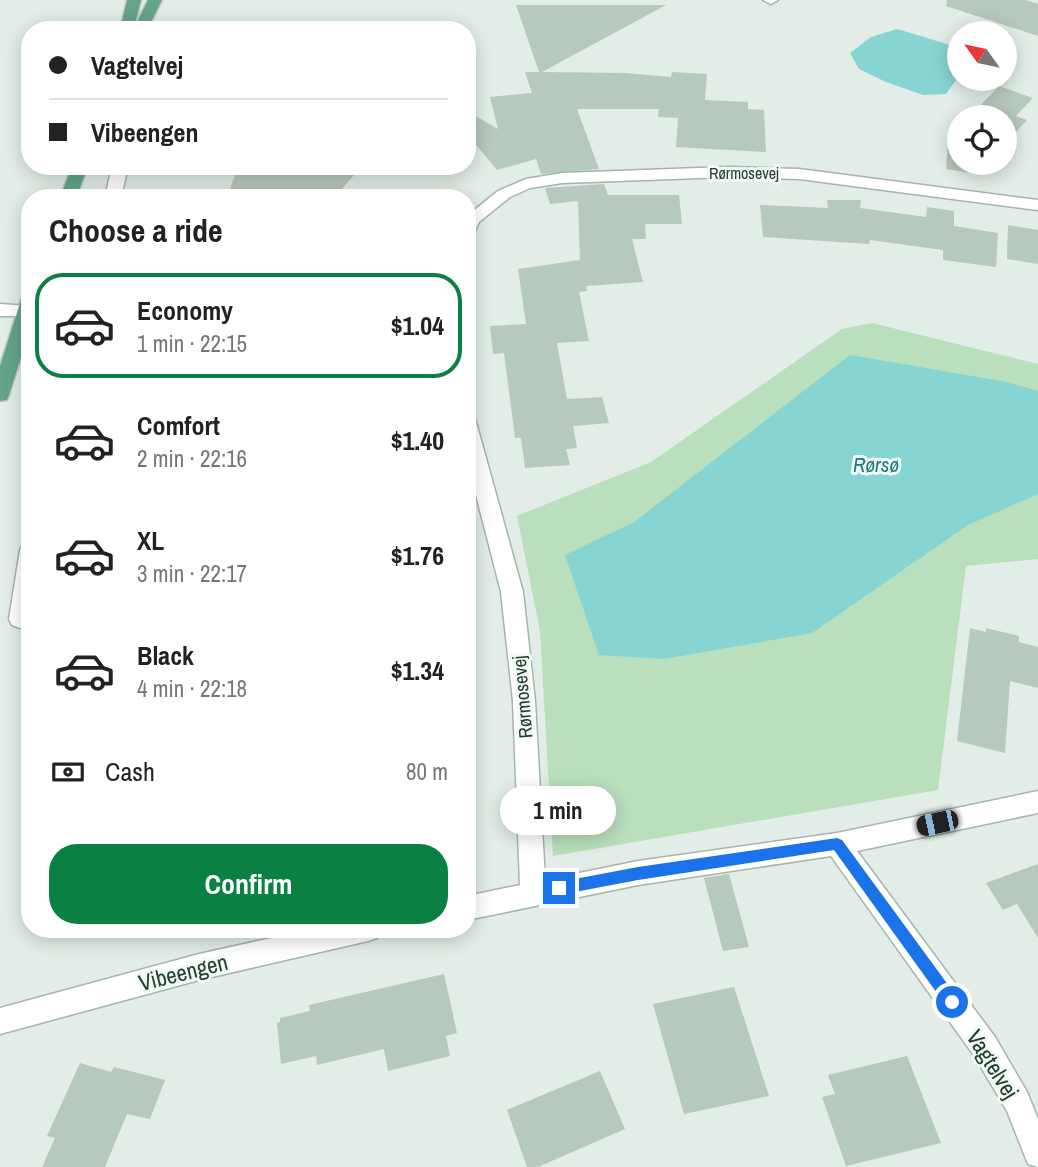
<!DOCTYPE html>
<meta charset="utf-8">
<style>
body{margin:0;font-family:"Archivo Narrow",sans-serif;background:#f2f2f2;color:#222;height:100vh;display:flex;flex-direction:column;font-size:26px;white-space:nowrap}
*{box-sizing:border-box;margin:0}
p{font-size:23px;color:#767676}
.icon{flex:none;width:38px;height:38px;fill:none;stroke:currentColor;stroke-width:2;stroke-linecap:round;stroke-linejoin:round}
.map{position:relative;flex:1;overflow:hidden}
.sheet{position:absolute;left:21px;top:189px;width:455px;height:749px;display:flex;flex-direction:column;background:#fff;border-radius:28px;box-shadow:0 4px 18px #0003}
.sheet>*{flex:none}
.banner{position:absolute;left:21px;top:21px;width:455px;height:154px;border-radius:28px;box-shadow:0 4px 18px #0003;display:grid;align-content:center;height:154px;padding:0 28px;background:#fff}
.needle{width:46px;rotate:303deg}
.controls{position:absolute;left:947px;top:21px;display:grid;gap:14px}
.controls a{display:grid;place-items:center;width:70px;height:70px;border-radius:50%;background:#fff;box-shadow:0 4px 18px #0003;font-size:35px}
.end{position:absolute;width:32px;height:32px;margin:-16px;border:9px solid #1a73e8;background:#fff;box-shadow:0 0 0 4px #fff}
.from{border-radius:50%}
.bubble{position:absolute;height:49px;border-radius:24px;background:#fff;box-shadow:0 4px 18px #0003;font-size:23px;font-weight:700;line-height:49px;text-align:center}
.car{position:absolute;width:21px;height:42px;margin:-21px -10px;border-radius:9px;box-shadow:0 0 5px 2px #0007;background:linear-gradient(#222 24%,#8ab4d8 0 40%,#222 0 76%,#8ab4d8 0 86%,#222 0)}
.banner b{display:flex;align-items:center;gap:24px;height:66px;font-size:26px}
.banner b+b{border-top:2px solid #e0e0e0}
.banner i{width:18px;height:18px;background:#222}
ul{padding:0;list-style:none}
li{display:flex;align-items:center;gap:21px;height:105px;margin:0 14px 10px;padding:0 14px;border:4px solid transparent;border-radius:28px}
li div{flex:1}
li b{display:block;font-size:26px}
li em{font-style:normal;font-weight:700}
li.selected{border-color:#0b8043}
li>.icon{width:63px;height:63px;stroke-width:1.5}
h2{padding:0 28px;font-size:32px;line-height:84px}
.pay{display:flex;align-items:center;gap:18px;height:77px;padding:0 28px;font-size:26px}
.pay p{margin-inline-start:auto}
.button{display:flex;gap:14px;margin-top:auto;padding:14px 28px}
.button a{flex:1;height:80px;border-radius:28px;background:#0b8043;color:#fff;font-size:28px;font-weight:700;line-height:80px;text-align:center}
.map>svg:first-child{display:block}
.green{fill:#b9dfbd}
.water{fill:#86d5d3}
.building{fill:#b7c8be}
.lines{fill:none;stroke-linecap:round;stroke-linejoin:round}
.minor-casing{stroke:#a4b5ac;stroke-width:3}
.major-casing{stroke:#c1c9c5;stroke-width:3}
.minor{fill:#fff;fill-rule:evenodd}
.major{fill:#64a489;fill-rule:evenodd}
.route{fill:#1a73e8}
.labels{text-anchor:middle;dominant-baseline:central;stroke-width:6;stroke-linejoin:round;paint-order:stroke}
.far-street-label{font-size:16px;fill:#213e31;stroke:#f2f9f4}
.street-label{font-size:19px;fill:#213e31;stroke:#f2f9f4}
.water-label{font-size:21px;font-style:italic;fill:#177e7d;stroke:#f2f9f4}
.near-street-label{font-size:23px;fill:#213e31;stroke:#f2f9f4}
</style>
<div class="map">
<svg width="1038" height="1167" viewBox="0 0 1038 1167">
<rect width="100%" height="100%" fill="#e1ede6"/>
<path class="green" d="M 872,323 L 1038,364 L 1038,559 L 966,566 L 938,790 L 553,856 L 540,631 L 517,516 L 651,462 L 842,329 Z"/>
<path class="water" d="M 897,29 L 947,44 L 959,51 L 959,76 L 946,94 L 923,95 L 886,82 L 859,69 L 850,53 L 871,37 Z
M 850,355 L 1007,382 L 1038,391 L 1038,494 L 968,525 L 812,633 L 664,659 L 599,655 L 565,555 L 634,522 Z"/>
<path class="building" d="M 947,0 L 1026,0 L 1038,4 L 1038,36 L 946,6 Z
M 516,5 L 666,5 L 542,72 L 625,73 L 671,77 L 672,72 L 707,74 L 705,100 L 748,102 L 748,109 L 764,110 L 766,152 L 676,147 L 678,118 L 658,117 L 659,109 L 577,109 L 599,169 L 541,174 L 536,159 L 497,170 L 467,134 L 467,111 L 498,129 L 490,97 L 532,93 L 525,72 L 539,72 Z
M 999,86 L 1033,98 L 1016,116 L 1027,120 L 1004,145 L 1004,117 L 969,117 Z
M 959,128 L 959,163 L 988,163 L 978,174 L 946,169 L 948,141 Z
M 238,166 L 362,166 L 334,198 L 227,198 Z
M 604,184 L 608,195 L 679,195 L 682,224 L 645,224 L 646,239 L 632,239 L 643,282 L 586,286 L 587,291 L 579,292 L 589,341 L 557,343 L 567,399 L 602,397 L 609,423 L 573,426 L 577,448 L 566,449 L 570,465 L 525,468 L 521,438 L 515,438 L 504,353 L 493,354 L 490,326 L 526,324 L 518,269 L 580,260 L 578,201 L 550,204 L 545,188 Z
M 827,200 L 861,200 L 860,208 L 926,217 L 927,207 L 954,211 L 954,226 L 998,233 L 996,267 L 943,260 L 943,250 L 870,240 L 869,244 L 763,237 L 760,205 L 828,208 Z
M 1008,225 L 1038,230 L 1038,264 L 1007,259 Z
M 970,628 L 986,632 L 986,628 L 1019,636 L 1019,642 L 1038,647 L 1038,688 L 1010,681 L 1005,753 L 957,741 Z
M 1038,864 L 1038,938 L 1017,904 L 1003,910 L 986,883 Z
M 729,874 L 749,947 L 723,951 L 704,878 Z
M 444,974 L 457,1033 L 446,1036 L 450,1056 L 388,1071 L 384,1049 L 317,1065 L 316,1056 L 281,1064 L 277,1023 L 280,1022 L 280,1018 L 310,1011 L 309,1005 Z
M 734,987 L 769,1096 L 684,1114 L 653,1004 Z
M 907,1056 L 941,1143 L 846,1166 L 822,1097 L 835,1094 L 828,1075 Z
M 80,1063 L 111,1072 L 114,1067 L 165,1080 L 150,1119 L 127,1114 L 105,1167 L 42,1167 L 55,1138 L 47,1136 Z
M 600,1071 L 625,1129 L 538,1167 L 527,1167 L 507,1110 Z"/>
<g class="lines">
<g class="minor-casing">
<path id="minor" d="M 763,0 L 778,0 L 771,4 Z
M 112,166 L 128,166 L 121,198 L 105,198 Z
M 727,167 L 799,169 L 1038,200 L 1038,210 L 799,179 L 727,177 L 562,183 L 530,188 L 510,197 L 479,222 L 473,235 L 467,236 L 467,216 L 498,191 L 526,179 L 562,173 Z
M 0,304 L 30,306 L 30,316 L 0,316 Z
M 467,415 L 474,417 L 476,422 L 523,592 L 535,701 L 545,880 L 638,861 L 837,833 L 1038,791 L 1038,813 L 857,851 L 995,1037 L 1027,1092 L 1038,1119 L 1038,1167 L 1028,1164 L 1007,1111 L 975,1057 L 831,856 L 638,885 L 467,920 L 467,896 L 520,885 L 513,701 L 501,592 L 467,460 Z
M 30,542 L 30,621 L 28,625 L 20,628 L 12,625 L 9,619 L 20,550 L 23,544 Z
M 312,929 L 381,929 L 377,938 L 368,941 L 199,980 L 0,1034 L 0,1008 L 199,954 Z"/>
</g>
<g class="major-casing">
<path id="major" d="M 127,0 L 141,0 L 134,28 L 148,0 L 162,0 L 147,30 L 120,30 Z
M 72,166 L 88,166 L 76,198 L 60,198 Z
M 30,294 L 30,329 L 9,395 L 7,400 L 0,401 L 0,366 L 21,300 Z"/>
</g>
<use href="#minor" class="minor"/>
<use href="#major" class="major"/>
</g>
<path class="route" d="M 837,838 L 842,840 L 957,997 L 959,1002 L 957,1007 L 947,1007 L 834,850 L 638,880 L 559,895 L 553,888 L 559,882 L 638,867 Z"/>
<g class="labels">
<g class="far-street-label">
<text x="744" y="173">Rørmosevej</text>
</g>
<g class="street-label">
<text transform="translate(522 697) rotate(-95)">Rørmosevej</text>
</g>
<g class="water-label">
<text x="876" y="464">Rørsø</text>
</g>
<g class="near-street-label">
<text transform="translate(183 972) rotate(-14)">Vibeengen</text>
<text transform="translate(993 1064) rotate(58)">Vagtelvej</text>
</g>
</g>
</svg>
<div class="controls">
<a><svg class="needle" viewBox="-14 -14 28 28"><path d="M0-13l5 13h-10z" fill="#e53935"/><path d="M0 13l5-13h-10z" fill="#767676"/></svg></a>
<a><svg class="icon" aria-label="locate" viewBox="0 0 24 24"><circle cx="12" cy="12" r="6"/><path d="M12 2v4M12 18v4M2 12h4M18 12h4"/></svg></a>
</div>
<i class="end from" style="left:952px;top:1002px"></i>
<i class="end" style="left:559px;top:888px"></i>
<div class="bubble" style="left:500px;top:786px;width:116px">1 min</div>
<i class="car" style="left:937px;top:823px;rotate:258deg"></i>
<div class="banner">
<b><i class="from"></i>Vagtelvej</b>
<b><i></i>Vibeengen</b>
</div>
<section class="sheet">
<h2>Choose a ride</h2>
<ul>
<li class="selected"><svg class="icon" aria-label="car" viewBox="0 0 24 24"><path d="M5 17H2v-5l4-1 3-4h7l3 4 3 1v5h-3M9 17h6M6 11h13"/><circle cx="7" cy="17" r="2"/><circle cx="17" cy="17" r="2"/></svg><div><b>Economy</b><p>1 min · 22:15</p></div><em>$1.04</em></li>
<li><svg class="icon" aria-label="car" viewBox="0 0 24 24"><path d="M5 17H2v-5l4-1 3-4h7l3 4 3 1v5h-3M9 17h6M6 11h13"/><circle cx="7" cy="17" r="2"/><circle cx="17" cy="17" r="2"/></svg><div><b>Comfort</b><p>2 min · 22:16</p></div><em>$1.40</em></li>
<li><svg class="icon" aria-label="car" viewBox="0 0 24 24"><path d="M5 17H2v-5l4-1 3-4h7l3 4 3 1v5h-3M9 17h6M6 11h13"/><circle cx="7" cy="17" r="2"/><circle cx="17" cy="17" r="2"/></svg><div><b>XL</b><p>3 min · 22:17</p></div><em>$1.76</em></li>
<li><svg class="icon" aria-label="car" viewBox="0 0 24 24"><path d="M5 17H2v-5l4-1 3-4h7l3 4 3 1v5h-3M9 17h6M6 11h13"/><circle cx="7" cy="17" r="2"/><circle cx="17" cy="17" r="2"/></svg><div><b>Black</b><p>4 min · 22:18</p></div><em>$1.34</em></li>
</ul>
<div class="pay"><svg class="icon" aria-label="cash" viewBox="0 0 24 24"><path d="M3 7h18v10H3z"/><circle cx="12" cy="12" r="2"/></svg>Cash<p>80 m</p></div>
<div class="button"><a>Confirm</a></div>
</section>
</div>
